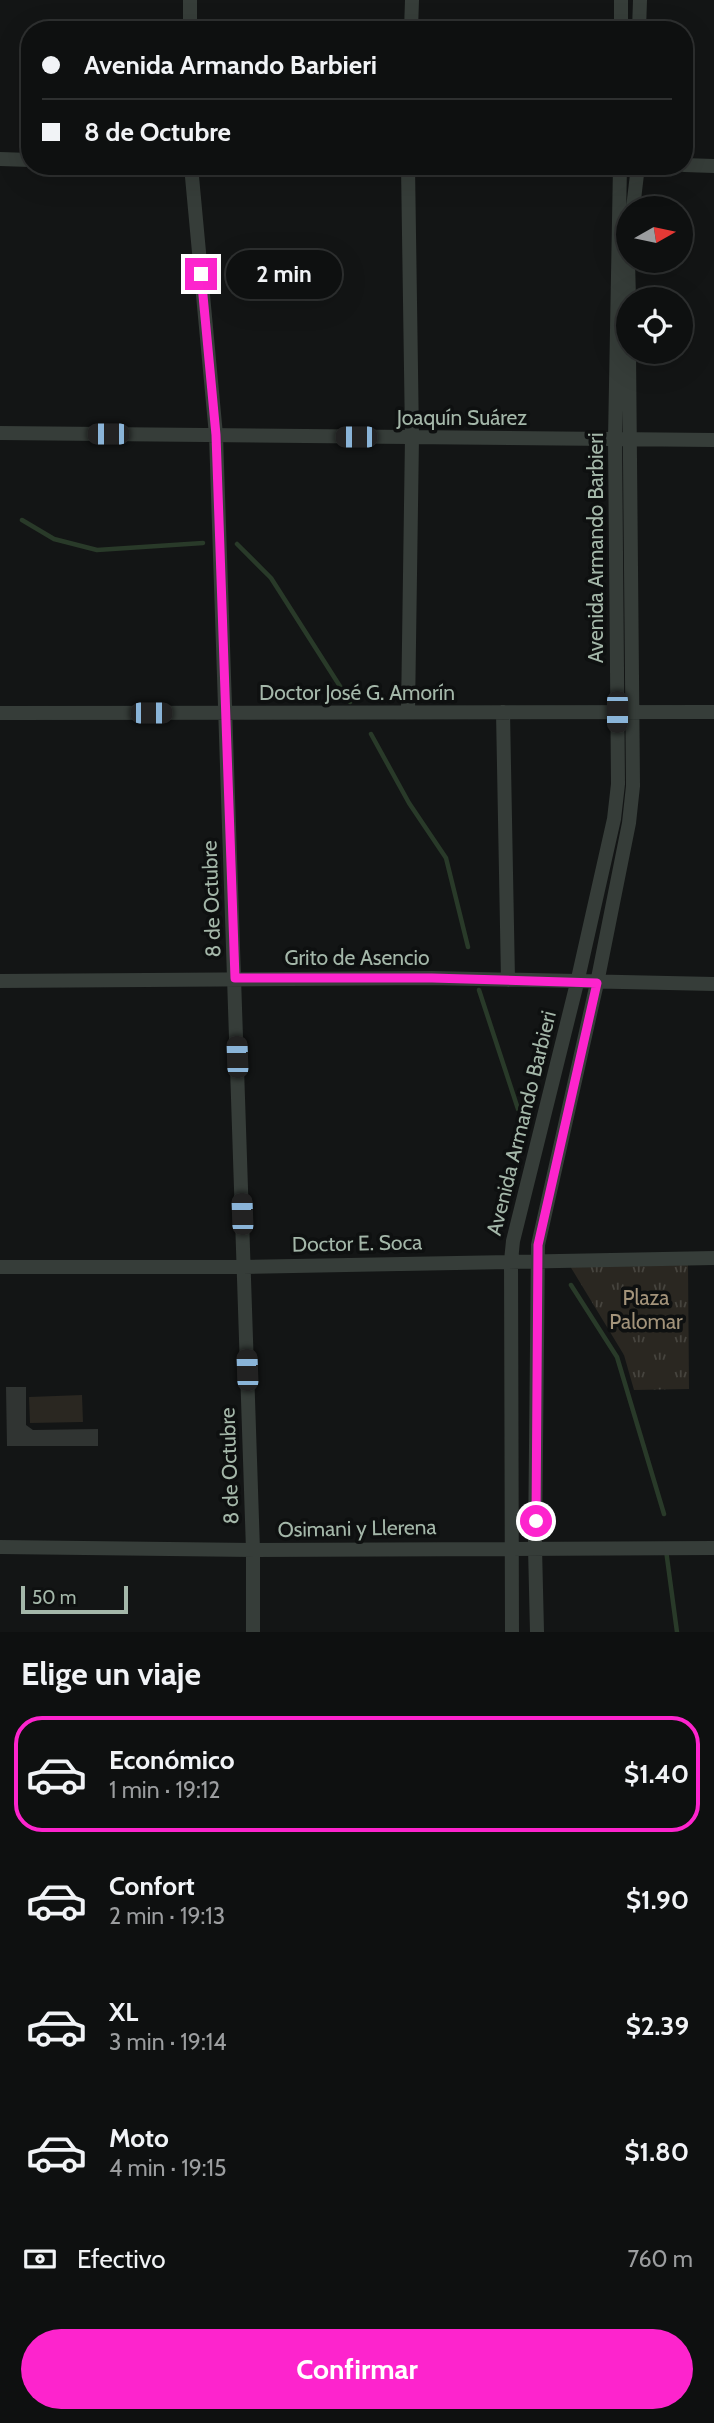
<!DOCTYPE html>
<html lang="es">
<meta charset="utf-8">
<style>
body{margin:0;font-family:Cabin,sans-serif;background:#1c1e1e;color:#f1f3f6;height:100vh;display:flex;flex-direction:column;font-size:26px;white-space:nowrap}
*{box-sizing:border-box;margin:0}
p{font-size:23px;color:#9b9d9f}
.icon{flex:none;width:38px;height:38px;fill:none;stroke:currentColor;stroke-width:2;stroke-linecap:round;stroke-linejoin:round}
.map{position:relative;height:1632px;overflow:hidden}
.details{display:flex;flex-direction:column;background:#0e1010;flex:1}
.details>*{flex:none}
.top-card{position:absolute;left:21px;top:21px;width:672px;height:154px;border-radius:28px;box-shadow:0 7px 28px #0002,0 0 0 2px #2e3030;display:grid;align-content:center;height:154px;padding:0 21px;background:#0e1010}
.needle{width:46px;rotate:81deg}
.buttons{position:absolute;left:616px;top:196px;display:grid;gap:14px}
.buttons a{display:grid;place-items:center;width:77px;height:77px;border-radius:50%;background:#0e1010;box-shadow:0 7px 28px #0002,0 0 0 2px #2e3030;font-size:35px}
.scale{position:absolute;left:21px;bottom:18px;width:107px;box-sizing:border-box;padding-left:7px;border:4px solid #a4b7a9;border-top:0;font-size:19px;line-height:24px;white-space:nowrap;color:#a4b7a9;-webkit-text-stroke:5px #0e1010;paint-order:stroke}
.end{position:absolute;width:32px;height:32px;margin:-16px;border:9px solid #fd24cd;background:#fff;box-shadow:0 0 0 4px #fff}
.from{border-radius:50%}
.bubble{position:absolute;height:49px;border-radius:24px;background:#0e1010;box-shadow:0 7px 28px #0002,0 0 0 2px #2e3030;font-size:23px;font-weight:700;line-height:49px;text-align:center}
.car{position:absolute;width:21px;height:42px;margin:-21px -10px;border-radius:9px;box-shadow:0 0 5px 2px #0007;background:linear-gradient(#222 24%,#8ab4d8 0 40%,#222 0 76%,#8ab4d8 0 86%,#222 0)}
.top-card b{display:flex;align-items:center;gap:24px;height:66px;font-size:26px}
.top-card b+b{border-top:2px solid #2e3030}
.top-card i{width:18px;height:18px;background:#f1f3f6}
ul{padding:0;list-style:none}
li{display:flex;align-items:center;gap:21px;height:116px;margin:0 14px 10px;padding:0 7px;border:4px solid transparent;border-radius:28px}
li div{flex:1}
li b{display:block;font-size:26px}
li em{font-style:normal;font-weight:700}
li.active{border-color:#fd24cd}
li>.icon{width:63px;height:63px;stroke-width:1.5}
h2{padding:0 21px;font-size:32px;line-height:84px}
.pay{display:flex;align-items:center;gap:18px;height:77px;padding:0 21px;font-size:26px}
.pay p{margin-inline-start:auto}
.action{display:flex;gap:14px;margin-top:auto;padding:14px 21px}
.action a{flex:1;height:80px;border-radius:42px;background:#fd24cd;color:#fff;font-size:28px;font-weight:700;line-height:80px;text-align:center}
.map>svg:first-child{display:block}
.park{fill:url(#park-tufts)}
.pitch{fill:#2a2721}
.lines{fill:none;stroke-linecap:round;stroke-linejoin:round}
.stream{stroke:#293a29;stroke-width:4.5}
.building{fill:#303432}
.minor{stroke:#363d39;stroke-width:14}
.route{stroke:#fd24cd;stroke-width:9}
.labels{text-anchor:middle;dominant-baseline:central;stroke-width:7;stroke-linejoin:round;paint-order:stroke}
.street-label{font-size:21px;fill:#a4b7a9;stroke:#0e1010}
.park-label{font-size:21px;fill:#a3937a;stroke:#0e1010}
</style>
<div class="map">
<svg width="714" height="1632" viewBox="0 0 714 1632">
<defs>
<pattern id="park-tufts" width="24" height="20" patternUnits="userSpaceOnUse" patternTransform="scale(1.75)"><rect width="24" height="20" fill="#2a2721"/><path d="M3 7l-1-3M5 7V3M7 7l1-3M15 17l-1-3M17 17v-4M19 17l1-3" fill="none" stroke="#46443e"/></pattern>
</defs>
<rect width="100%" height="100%" fill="#131515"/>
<path class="park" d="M 688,1265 L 689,1389 L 634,1390 L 624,1355 L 570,1266 Z"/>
<path class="pitch" d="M 82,1395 L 83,1422 L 30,1423 L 29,1397 Z"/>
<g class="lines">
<path class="stream" d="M 22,520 L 54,539 L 97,550 L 203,543
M 237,544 L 271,578 L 350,702
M 371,734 L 409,803 L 446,858 L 468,947
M 479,990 L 518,1109
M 571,1285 L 617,1357 L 664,1514
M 666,1550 L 677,1632"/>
</g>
<path class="building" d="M 6,1387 L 26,1387 L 26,1425 L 33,1430 L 98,1429 L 98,1446 L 7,1446 Z"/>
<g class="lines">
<path class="minor" d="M 190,30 L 190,0
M 411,30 L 412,0
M 621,30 L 621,0
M 639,30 L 640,0
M 0,159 L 30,160
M 684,165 L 714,166
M 191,166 L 216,435 L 253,1550 L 253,1632
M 593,166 L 624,166
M 633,208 L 638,166
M 628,261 L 629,299
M 0,433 L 714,440
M 408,712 L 412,437 L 408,166
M 503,712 L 508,980
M 0,713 L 714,712
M 0,981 L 432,978 L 714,984
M 0,1267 L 243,1267 L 714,1258
M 0,1547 L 253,1550 L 714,1548
M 512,1632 L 511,1261 L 513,1241 L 577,983 L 614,819 L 618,784 L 615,439 L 620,166
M 537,1632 L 535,1547 L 538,1245 L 597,983 L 629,823 L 633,786 L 629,352"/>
</g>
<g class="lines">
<path class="route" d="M 201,274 L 216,435 L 235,978 L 432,978 L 597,983 L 538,1245 L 536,1521"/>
</g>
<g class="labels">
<g class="street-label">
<text x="462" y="417">Joaquín Suárez</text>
<text transform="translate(595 548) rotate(-90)">Avenida Armando Barbieri</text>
<text x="357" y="692">Doctor José G. Amorín</text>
<text transform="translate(211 899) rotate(-92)">8 de Octubre</text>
<text x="357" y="957">Grito de Asencio</text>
<text transform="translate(521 1123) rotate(-76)">Avenida Armando Barbieri</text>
<text transform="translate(357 1243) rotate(-1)">Doctor E. Soca</text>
<text transform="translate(229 1466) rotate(-92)">8 de Octubre</text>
<text transform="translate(357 1528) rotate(-1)">Osimani y Llerena</text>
</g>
<g class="park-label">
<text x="646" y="1297">Plaza<tspan x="646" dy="24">Palomar</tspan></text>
</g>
</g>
</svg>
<div class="buttons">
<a><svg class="needle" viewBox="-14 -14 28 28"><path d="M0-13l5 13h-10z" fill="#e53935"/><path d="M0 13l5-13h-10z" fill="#9b9d9f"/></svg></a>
<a><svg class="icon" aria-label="locate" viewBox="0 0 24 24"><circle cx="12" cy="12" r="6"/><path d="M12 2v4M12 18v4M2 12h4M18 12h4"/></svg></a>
</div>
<div class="scale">50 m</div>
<i class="end from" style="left:536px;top:1521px"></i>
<i class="end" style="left:201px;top:274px"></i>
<div class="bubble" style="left:226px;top:250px;width:116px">2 min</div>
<i class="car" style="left:108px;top:434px;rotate:270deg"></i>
<i class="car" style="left:356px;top:437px;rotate:270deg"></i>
<i class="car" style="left:617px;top:712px;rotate:180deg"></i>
<i class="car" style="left:151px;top:713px;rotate:90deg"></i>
<i class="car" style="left:237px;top:1057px;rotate:358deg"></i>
<i class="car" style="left:242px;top:1214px;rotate:358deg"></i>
<i class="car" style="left:247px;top:1370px;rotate:358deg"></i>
<div class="top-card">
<b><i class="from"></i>Avenida Armando Barbieri</b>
<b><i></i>8 de Octubre</b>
</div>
</div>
<section class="details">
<h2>Elige un viaje</h2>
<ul>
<li class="active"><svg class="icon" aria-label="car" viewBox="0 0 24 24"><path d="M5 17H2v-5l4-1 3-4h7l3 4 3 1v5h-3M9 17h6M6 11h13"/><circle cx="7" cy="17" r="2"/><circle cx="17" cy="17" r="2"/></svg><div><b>Económico</b><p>1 min · 19:12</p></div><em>$1.40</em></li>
<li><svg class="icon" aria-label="car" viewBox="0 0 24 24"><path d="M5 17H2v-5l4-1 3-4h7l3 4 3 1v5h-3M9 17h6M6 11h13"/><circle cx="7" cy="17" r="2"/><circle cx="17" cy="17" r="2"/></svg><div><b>Confort</b><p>2 min · 19:13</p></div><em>$1.90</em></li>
<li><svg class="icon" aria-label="car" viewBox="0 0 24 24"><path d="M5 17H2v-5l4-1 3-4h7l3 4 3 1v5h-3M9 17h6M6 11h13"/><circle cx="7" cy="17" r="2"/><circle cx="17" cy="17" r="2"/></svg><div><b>XL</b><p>3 min · 19:14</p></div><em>$2.39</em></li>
<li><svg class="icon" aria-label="car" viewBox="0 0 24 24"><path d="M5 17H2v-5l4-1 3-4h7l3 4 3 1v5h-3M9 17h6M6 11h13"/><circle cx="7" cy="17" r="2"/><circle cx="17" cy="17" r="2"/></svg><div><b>Moto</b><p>4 min · 19:15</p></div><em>$1.80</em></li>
</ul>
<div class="pay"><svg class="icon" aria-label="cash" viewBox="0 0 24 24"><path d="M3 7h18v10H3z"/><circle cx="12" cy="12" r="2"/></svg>Efectivo<p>760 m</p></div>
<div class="action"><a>Confirmar</a></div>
</section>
